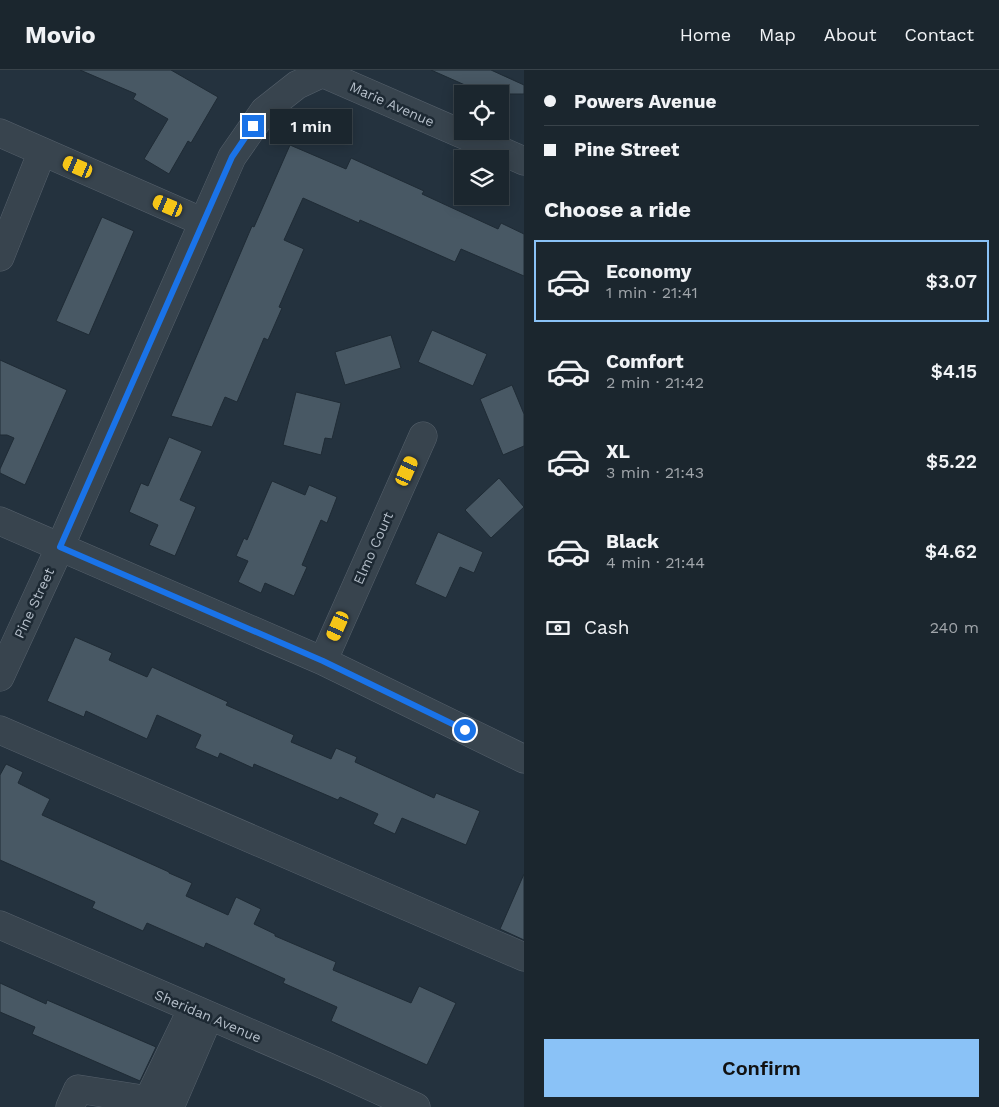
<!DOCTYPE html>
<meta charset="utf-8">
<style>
body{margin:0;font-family:"Work Sans",sans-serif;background:#242e36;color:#f1f3f6;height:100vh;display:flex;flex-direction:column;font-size:19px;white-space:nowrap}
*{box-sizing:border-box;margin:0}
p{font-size:16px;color:#a0a5aa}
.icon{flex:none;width:28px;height:28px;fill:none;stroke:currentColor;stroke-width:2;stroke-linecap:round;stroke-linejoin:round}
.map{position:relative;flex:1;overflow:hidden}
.sheet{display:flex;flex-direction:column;background:#1b262e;width:475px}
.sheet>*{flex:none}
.hud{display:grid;align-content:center;height:110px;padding:0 20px;background:#1b262e}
.buttons{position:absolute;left:454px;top:15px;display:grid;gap:10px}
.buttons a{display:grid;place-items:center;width:55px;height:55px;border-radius:0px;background:#1b262e;box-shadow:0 2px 12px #0003,0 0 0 1px #39434a;font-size:25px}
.end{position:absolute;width:22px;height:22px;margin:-11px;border:6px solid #1a73e8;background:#fff;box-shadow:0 0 0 2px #fff}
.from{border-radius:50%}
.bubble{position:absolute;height:35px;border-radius:0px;background:#1b262e;box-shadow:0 2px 12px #0003,0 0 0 1px #39434a;font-size:16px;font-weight:600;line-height:35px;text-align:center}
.car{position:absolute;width:15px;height:30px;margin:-15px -8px;border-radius:6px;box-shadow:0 0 4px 1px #0007;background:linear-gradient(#f5c518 24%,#345 0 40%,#f5c518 0 76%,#345 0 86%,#f5c518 0)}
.hud b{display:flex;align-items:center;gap:18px;height:48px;font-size:19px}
.hud b+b{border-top:1px solid #39434a}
.hud i{width:12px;height:12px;background:#f1f3f6}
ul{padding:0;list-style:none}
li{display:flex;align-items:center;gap:15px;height:82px;margin:0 10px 8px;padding:0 10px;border:2px solid transparent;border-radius:0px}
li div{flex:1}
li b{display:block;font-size:19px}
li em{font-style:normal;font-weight:600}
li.selected{border-color:#8ac2f7}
li>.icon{width:45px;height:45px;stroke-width:1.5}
h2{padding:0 20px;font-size:22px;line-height:60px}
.pay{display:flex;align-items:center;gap:12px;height:55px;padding:0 20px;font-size:19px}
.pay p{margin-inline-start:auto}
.cta{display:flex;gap:10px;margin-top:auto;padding:10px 20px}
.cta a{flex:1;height:58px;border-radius:0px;background:#8ac2f7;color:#111;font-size:20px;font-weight:600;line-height:58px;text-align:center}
header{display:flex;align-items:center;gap:30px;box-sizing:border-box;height:70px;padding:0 25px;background:#1b262e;border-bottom:1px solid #39434a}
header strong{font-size:24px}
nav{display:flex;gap:28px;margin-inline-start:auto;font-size:18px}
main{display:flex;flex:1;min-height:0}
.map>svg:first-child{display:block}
.building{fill:#485864;stroke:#1f2b35}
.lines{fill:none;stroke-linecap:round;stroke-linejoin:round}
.minor-casing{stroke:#56616c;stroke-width:29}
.minor{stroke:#38444e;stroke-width:28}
.route{stroke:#1a73e8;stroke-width:6}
.labels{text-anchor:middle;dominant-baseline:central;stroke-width:5;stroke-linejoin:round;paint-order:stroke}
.street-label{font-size:14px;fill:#b4bec9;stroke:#1d2933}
</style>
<header>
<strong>Movio</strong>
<nav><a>Home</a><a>Map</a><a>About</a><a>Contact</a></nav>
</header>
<main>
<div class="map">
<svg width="524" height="1037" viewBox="0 0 524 1037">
<rect width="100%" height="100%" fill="#24323e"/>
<path class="building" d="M 80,0 L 171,0 L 218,27 L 191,73 L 188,71 L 169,104 L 144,89 L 168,49 L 133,29 L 136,24 Z
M 431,0 L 491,0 L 524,15 L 524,24 L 472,24 L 474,19 Z
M 290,75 L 346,99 L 351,88 L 424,121 L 422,124 L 498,159 L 501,153 L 524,164 L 524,206 L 461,179 L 455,192 L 360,150 L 359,153 L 303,128 L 284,170 L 304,179 L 279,237 L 282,238 L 268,270 L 264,268 L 237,332 L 225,327 L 212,357 L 171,346 L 252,156 L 254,157 Z
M 102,147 L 134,161 L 89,265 L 56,251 Z
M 432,260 L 487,284 L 473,316 L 418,292 Z
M 391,265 L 401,298 L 345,315 L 335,282 Z
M 0,290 L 67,320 L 25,415 L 0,403 L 0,399 L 14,368 L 7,365 L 0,365 Z
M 512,315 L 524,344 L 524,376 L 503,385 L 480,329 Z
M 296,322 L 341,333 L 332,369 L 325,368 L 321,385 L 283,375 Z
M 169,367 L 202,381 L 180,430 L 196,437 L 175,486 L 149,475 L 158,455 L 129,442 L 141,413 L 148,416 Z
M 499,408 L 524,437 L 491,468 L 465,440 Z
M 272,411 L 305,425 L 309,415 L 337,427 L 327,453 L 321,450 L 302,495 L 307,497 L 294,526 L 265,513 L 261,523 L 238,512 L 248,491 L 236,486 L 244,468 L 247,470 Z
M 438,462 L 483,482 L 474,503 L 460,497 L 446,528 L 415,514 Z
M 75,567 L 112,583 L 109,590 L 147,607 L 152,597 L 228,632 L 226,635 L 294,665 L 291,672 L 331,689 L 336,678 L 357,687 L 355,692 L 434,728 L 436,723 L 480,741 L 466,775 L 402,748 L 395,764 L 373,754 L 378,744 L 340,727 L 338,730 L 254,694 L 253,698 L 220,683 L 218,688 L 195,678 L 201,665 L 157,645 L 147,669 L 86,641 L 84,647 L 47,631 Z
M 6,694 L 23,702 L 18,713 L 50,729 L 42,745 L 169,802 L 169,803 L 192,813 L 186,826 L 228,845 L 236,827 L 261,839 L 254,854 L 275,864 L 275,866 L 336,892 L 333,900 L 411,933 L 419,916 L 456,933 L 427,995 L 331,951 L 337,937 L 283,913 L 285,909 L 206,873 L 204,878 L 147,853 L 143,861 L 92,838 L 95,832 L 0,790 L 0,705 Z
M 524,804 L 524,870 L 500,859 Z
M 0,913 L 46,934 L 47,930 L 156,977 L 140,1011 L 32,964 L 35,957 L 0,942 Z"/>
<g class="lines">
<g class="minor-casing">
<path id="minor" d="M 315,0 L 524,91
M 0,63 L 203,152
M 0,187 L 42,82
M 0,451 L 323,591 L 524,689
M 323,591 L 423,366
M 0,607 L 60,477 L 232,87 L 264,41 L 297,15 L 329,0
M 0,660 L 524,887
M 0,855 L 326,996 L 416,1037
M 148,1030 L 192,939
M 70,1037 L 78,1019 L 148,1030 L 166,1037
M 170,1037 L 209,946"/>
</g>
<use href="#minor" class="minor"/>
</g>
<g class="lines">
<path class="route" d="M 253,56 L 232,87 L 60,477 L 323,591 L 465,660"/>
</g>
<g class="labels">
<g class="street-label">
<text transform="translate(392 34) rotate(24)">Marie Avenue</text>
<text transform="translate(373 478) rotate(-66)">Elmo Court</text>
<text transform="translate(34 533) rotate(-65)">Pine Street</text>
<text transform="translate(208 946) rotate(23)">Sheridan Avenue</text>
</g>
</g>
</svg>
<div class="buttons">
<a><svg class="icon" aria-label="locate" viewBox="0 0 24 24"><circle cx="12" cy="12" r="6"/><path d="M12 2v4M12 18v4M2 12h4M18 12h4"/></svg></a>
<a><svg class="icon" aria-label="layers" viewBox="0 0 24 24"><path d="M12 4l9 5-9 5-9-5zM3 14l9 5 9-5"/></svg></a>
</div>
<i class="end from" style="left:465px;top:660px"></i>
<i class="end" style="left:253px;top:56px"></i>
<div class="bubble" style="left:270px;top:39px;width:82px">1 min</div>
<i class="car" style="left:78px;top:97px;rotate:293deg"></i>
<i class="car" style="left:168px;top:136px;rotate:293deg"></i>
<i class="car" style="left:407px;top:401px;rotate:24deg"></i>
<i class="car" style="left:338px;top:556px;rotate:204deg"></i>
</div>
<section class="sheet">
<div class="hud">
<b><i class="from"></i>Powers Avenue</b>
<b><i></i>Pine Street</b>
</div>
<h2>Choose a ride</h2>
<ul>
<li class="selected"><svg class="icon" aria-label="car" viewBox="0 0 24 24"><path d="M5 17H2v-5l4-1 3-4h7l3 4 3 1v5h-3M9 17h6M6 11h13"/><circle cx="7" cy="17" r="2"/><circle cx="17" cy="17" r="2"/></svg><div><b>Economy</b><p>1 min · 21:41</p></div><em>$3.07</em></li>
<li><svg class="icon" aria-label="car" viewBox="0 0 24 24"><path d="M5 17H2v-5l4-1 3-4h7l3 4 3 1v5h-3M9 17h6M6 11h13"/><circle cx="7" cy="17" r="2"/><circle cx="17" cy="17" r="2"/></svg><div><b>Comfort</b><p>2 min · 21:42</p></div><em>$4.15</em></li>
<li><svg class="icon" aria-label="car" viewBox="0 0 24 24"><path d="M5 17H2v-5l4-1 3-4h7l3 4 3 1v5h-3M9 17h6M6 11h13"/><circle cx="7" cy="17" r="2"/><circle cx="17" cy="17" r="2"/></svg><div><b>XL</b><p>3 min · 21:43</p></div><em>$5.22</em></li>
<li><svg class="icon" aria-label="car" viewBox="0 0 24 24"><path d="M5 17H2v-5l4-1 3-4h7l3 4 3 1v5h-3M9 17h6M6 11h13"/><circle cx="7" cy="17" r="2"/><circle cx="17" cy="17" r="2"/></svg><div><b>Black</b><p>4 min · 21:44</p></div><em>$4.62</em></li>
</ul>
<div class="pay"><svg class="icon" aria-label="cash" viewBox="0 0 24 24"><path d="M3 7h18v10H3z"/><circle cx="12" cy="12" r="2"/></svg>Cash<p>240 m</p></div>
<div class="cta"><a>Confirm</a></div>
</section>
</main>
